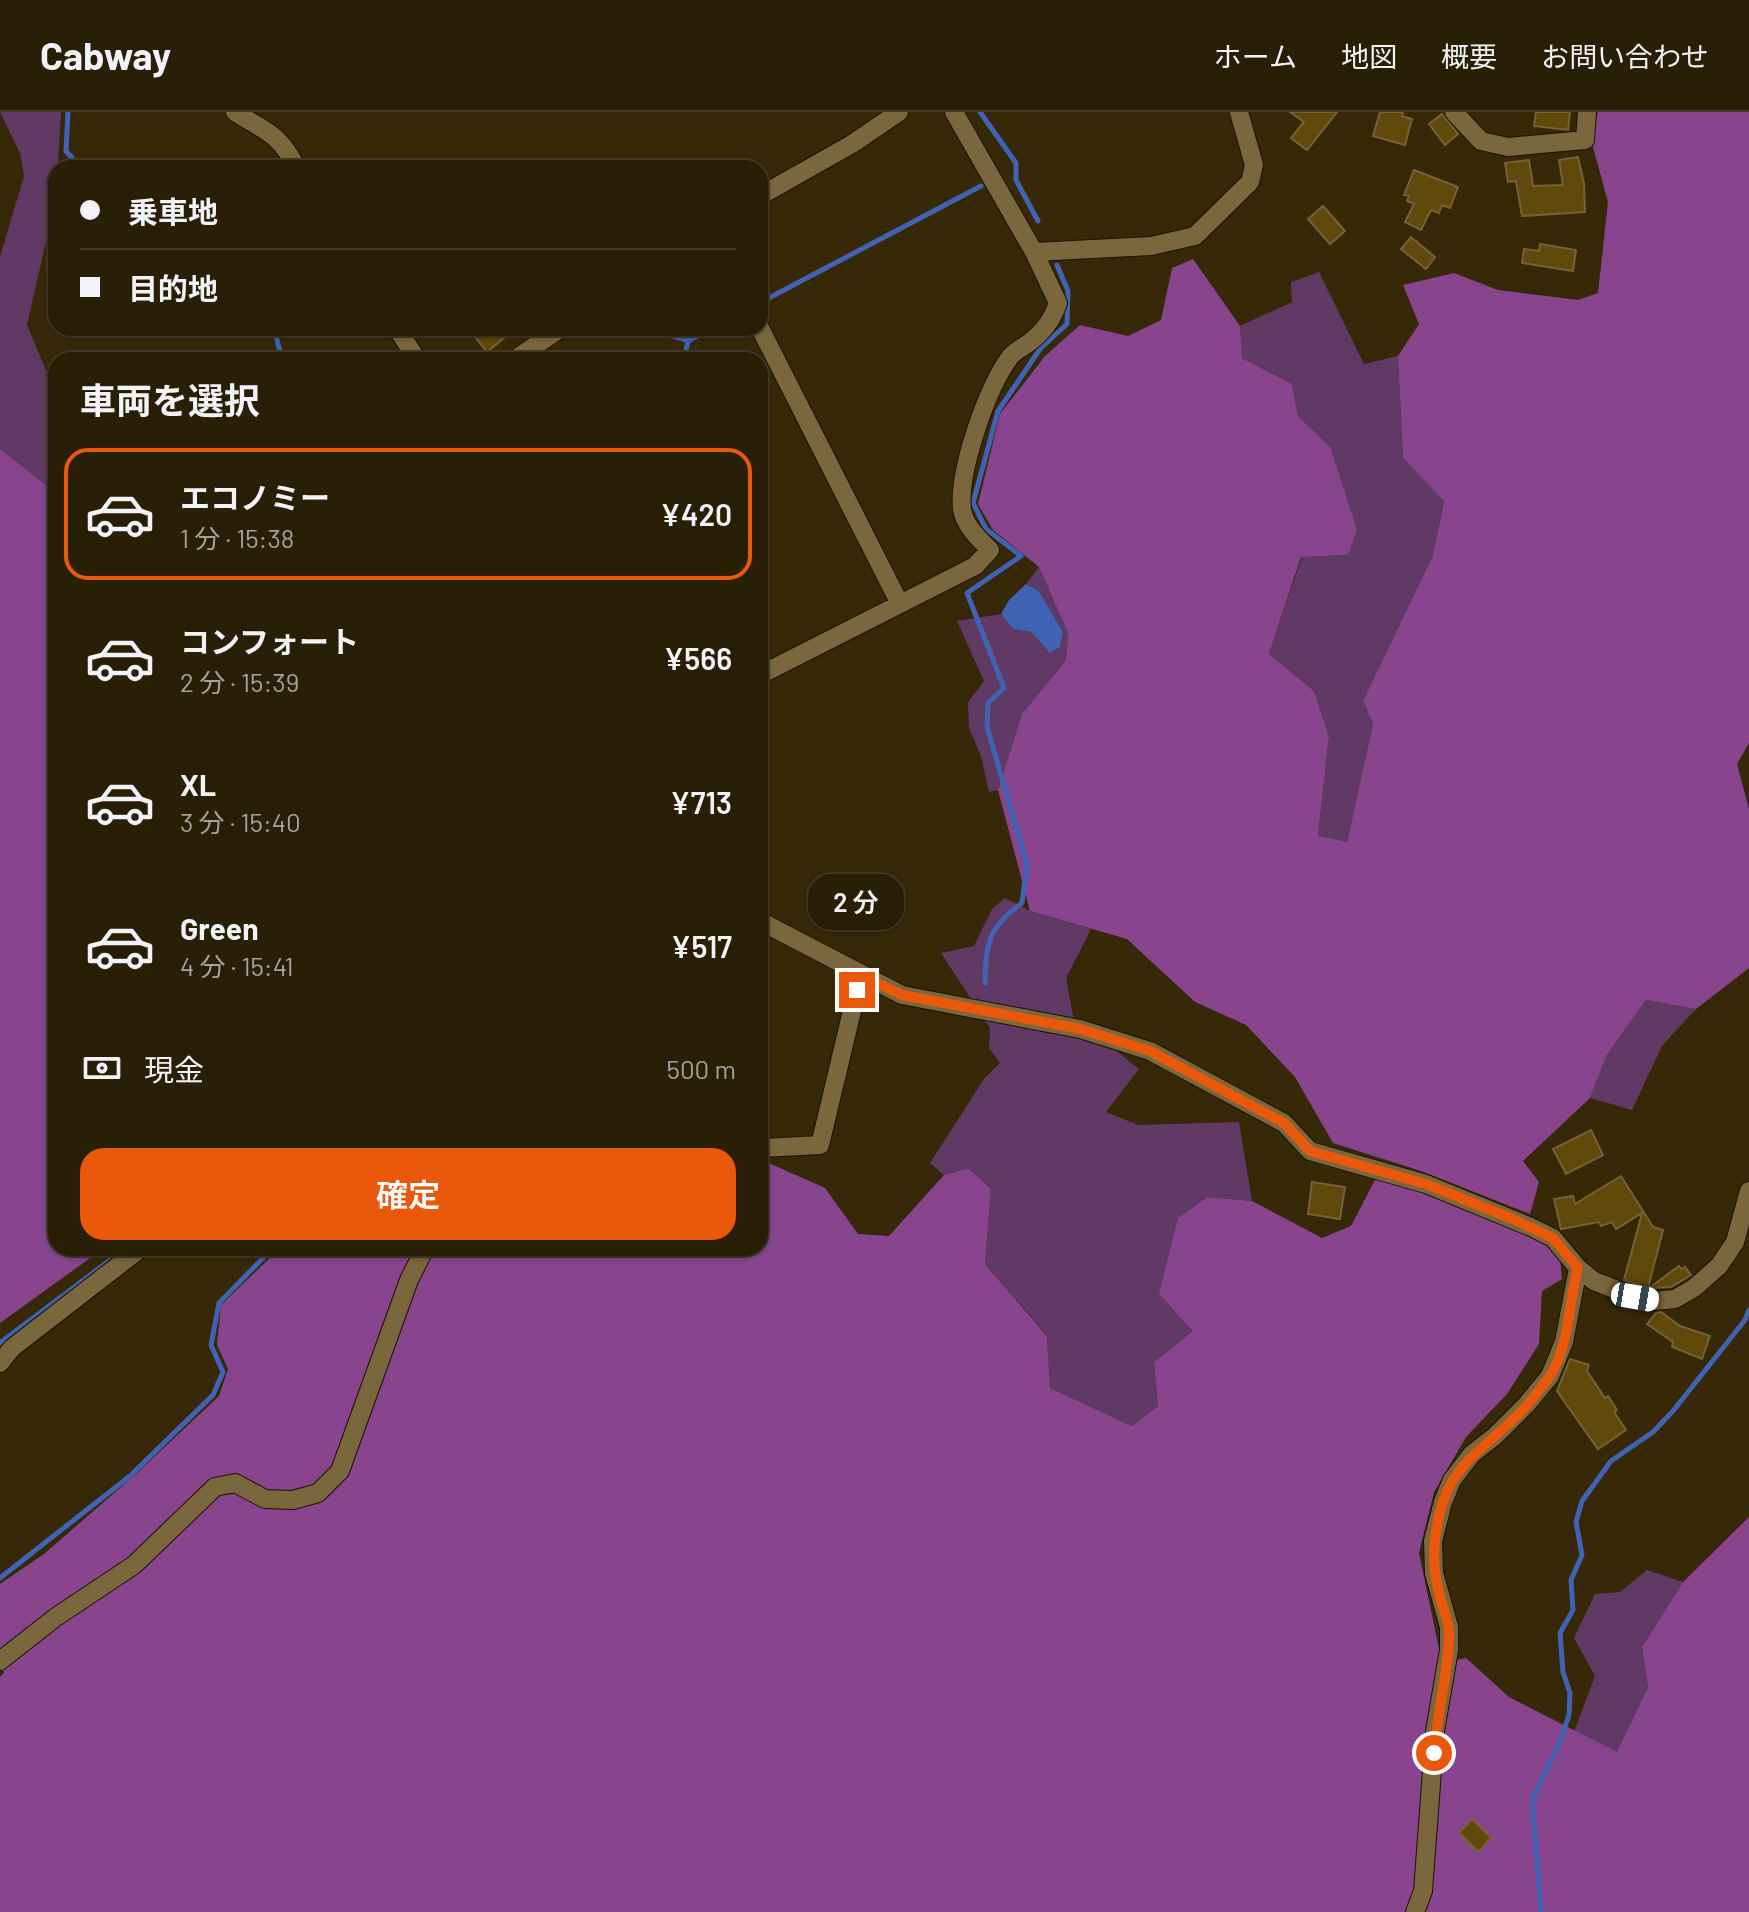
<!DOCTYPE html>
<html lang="ja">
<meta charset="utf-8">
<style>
body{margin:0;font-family:Barlow,"Noto Sans JP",sans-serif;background:#312710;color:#f1f3f6;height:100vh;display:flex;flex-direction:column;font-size:30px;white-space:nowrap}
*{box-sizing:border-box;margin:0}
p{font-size:26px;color:#a5a29b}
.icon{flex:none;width:44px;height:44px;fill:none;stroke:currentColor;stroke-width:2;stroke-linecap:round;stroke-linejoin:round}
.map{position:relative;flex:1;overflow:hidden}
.sheet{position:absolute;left:48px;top:240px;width:720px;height:904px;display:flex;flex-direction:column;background:#291e06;border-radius:24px;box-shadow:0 2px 6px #0004,0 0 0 2px #453c28}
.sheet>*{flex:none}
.banner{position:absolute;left:48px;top:48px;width:720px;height:176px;border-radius:24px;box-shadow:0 2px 6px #0004,0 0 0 2px #453c28;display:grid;align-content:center;height:176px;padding:0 32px;background:#291e06}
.end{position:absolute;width:36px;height:36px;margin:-18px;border:10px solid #ea580c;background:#fff;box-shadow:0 0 0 4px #fff}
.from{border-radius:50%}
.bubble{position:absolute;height:56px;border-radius:24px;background:#291e06;box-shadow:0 2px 6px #0004,0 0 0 2px #453c28;font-size:26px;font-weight:600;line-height:56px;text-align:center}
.car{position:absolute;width:24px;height:48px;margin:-24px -12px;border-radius:10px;box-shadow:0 0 6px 2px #0007;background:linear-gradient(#fff 24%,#345 0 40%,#fff 0 76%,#345 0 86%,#fff 0)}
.banner b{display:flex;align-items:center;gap:28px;height:76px;font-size:30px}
.banner b+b{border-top:2px solid #453c28}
.banner i{width:20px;height:20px;background:#f1f3f6}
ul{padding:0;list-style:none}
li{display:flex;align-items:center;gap:24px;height:132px;margin:0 16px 12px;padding:0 16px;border:4px solid transparent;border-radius:24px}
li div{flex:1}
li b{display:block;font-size:30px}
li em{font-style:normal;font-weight:600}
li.on{border-color:#ea580c}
li>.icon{width:72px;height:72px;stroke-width:1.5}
h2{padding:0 32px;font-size:36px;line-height:96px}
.pay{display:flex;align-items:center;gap:20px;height:88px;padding:0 32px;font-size:30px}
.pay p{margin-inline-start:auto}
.action{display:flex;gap:16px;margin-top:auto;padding:16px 32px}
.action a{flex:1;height:92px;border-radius:24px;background:#ea580c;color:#fff;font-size:32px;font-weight:600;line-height:92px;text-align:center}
header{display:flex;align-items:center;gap:48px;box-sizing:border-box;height:112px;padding:0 40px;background:#291e06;border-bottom:2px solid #453c28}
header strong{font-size:38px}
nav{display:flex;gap:44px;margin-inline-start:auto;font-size:28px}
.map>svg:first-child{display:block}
.green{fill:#613965}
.forest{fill:#88458e}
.water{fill:#4063b4}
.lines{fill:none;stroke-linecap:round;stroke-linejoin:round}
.stream{stroke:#4063b4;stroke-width:5}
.building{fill:#61490b;stroke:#766238;stroke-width:2}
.minor-casing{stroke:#1b1200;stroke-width:20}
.minor{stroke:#7b673d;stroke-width:18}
.route{stroke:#ea580c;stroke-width:10}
</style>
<header>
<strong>Cabway</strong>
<nav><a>ホーム</a><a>地図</a><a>概要</a><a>お問い合わせ</a></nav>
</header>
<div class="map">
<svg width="1749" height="1800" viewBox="0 0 1749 1800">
<rect width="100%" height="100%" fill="#372808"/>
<path class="green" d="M 61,0 L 56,86 L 27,213 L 50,268 L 56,271 L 56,381 L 0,337 L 0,145 L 24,64 L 20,41 L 0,0 Z
M 1319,160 L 1364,252 L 1398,244 L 1403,346 L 1444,388 L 1433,443 L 1363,589 L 1373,612 L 1347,730 L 1318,725 L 1329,624 L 1314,579 L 1269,542 L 1302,445 L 1348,443 L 1330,335 L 1298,304 L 1292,272 L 1242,246 L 1240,214 L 1292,190 L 1291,170 Z
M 1039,455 L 1068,521 L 1066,548 L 1022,602 L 998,678 L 989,680 L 981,644 L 969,616 L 968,590 L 984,569 L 957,509 L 1001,502 L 1013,517 L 1031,520 L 1050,541 L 1060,535 L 1063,520 L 1039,479 L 1026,472 Z
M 1005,786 L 1030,799 L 1091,817 L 1066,866 L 1073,904 L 1139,957 L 1106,1000 L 1138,1013 L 1239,1010 L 1252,1089 L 1208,1085 L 1193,1219 L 1154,1250 L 1158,1294 L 1132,1314 L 1050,1276 L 1047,1223 L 985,1152 L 991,1077 L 968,1056 L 944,1063 L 930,1051 L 984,967 L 1000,951 L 989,936 L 990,916 L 941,841 L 974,834 L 992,797 Z
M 1646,888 L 1696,897 L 1662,934 L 1632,998 L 1590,986 L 1607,943 Z
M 1647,1458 L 1683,1470 L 1642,1535 L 1648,1575 L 1617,1641 L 1574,1620 L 1595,1564 L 1574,1526 L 1595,1482 L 1620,1480 Z"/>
<path class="forest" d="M 1598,0 L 1749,0 L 1749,631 L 1737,652 L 1749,697 L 1749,856 L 1696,897 L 1646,888 L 1607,943 L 1590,986 L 1523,1049 L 1539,1070 L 1530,1102 L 1421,1059 L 1333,1031 L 1295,965 L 1246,913 L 1195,890 L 1127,827 L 1030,799 L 998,678 L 1022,602 L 1066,548 L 1068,521 L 1039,455 L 993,418 L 978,392 L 1000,302 L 1045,244 L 1080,213 L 1128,224 L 1161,208 L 1172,156 L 1193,147 L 1240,214 L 1242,246 L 1292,272 L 1298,304 L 1330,335 L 1357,418 L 1348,443 L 1301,445 L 1269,542 L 1314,579 L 1329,624 L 1318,724 L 1347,730 L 1373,612 L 1363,589 L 1433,443 L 1444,389 L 1403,346 L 1398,244 L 1419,212 L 1403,173 L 1454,161 L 1498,178 L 1578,188 L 1598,181 L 1608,90 L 1590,24 Z
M 0,337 L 56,381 L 56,1136 L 104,1136 L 0,1211 Z
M 760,1047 L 825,1076 L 858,1122 L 889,1124 L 944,1063 L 968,1056 L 991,1077 L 985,1152 L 1047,1224 L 1050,1276 L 1132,1314 L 1158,1294 L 1154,1250 L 1193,1219 L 1159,1182 L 1178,1106 L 1208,1085 L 1252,1089 L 1322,1126 L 1351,1114 L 1376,1066 L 1441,1084 L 1543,1128 L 1560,1147 L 1562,1167 L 1542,1179 L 1539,1232 L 1507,1282 L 1466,1325 L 1434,1380 L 1419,1441 L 1442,1551 L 1466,1546 L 1509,1585 L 1617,1640 L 1648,1575 L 1642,1535 L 1683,1470 L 1749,1405 L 1749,1800 L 0,1800 L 0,1565 L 4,1561 L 0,1551 L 0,1472 L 44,1442 L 136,1362 L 219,1284 L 228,1257 L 217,1233 L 221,1193 L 275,1141 L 294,1136 L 760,1136 Z"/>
<path class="water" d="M 1026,472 L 1039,479 L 1063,520 L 1060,535 L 1050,541 L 1031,520 L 1013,517 L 1001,502 L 1009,488 Z"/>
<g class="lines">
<path class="stream" d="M 68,0 L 66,39 L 80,55 L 92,56
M 980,0 L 1016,51 L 1016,68 L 1038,109
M 767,187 L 981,74
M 274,216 L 282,248
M 661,220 L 688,229 L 712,216
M 684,248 L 688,229
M 985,871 C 986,831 988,815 1022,791 L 1027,752 L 987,615 L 988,591 L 1004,576 L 967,481 L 1021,444 L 986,417 L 973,391 L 998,299 L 1040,237 L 1067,212 L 1068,179 L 1057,153
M 0,1231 L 126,1136
M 0,1466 L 130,1364 L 213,1283 L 223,1260 L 211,1233 L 219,1191 L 268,1141 L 282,1136
M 1541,1800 L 1532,1687 L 1559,1632 L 1569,1603 L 1570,1581 L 1563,1560 L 1560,1521 L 1573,1498 L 1571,1468 L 1582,1443 L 1576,1410 L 1582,1389 L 1611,1349 L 1653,1320 L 1673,1299 L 1745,1208 L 1749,1198"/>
</g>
<path class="building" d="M 1290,0 L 1337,0 L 1307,38 L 1291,26 L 1304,10 Z
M 1380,0 L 1403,0 L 1402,4 L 1412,7 L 1405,33 L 1373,24 Z
M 1536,0 L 1570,0 L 1568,18 L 1534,14 Z
M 1442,2 L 1458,22 L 1445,33 L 1429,12 Z
M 1578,45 L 1584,72 L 1585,100 L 1522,104 L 1516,69 L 1508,70 L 1505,51 L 1529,48 L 1533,74 L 1563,73 L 1559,48 Z
M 1414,58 L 1458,75 L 1450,96 L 1442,93 L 1439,101 L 1431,98 L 1421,118 L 1405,110 L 1414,92 L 1407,89 L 1409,84 L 1404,83 Z
M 1323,94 L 1345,119 L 1330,132 L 1308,107 Z
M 1411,125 L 1435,145 L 1426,157 L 1401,137 Z
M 1540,132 L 1576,138 L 1573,159 L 1522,151 L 1524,137 L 1539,139 Z
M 468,216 L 498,216 L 505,225 L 487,240 Z
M 1591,1018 L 1603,1043 L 1566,1062 L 1553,1037 Z
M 1621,1064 L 1653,1115 L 1663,1118 L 1648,1176 L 1624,1168 L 1642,1101 L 1616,1117 L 1612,1110 L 1601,1114 L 1599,1110 L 1561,1117 L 1554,1087 L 1573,1084 L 1575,1092 Z
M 1312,1070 L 1345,1075 L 1340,1107 L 1308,1102 Z
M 1679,1154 L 1681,1157 L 1685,1155 L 1691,1163 L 1671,1175 L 1649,1176 Z
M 1661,1200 L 1680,1214 L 1710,1224 L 1702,1247 L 1672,1235 L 1673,1230 L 1647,1212 L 1656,1201 Z
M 1570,1247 L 1589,1253 L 1587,1259 L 1605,1286 L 1608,1284 L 1617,1298 L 1614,1300 L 1626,1318 L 1598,1337 L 1557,1279 Z
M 1472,1707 L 1491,1726 L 1478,1740 L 1459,1721 Z"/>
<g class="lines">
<g class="minor-casing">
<path id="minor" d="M 235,0 C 267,21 277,19 297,56
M 1454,0 L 1481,29 L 1508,35 L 1585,28 L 1587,0
M 760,84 L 852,32 L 899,0
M 1034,140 L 1151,134 L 1195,124 L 1250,70 L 1254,53 L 1239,0
M 397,216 L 417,248
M 760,216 L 900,492
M 514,248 L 561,216
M 760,563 L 975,454 L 990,438 C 979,427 964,413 962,397 C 958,359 987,276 1010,245 C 1015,239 1023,235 1030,230 C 1044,219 1052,208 1058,191 L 1034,140 L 954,0
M 760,809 L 902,883 L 1080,917 L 1150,939 L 1284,1011 L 1310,1039 L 1426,1072 L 1531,1115 L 1553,1126 L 1578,1156 L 1594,1169 L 1635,1185 L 1653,1189 L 1675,1187 L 1694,1176 L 1719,1154 L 1735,1130 L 1749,1079
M 760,1036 L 820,1033 L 857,878 L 864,865
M 0,1251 L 12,1236 L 141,1136
M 0,1549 L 56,1505 L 134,1453 L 215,1375 L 235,1371 L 265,1387 L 293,1388 L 318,1381 L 340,1359 L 409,1168 L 425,1136
M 1415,1800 L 1423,1779 L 1435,1619 L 1449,1538 L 1449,1515 L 1434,1461 L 1433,1429 L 1443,1390 L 1452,1368 L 1472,1342 L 1495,1324 L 1527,1292 L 1550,1264 L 1564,1230 L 1578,1156"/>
</g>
<use href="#minor" class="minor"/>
</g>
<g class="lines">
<path class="route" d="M 857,878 L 864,865 L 902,883 L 1080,917 L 1150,939 L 1284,1011 L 1310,1039 L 1426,1072 L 1513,1107 L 1553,1126 L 1578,1156 C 1568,1192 1570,1235 1548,1267 C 1533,1288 1514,1308 1494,1325 C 1472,1344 1452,1361 1443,1390 C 1432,1423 1431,1453 1440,1485 C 1443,1497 1449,1509 1449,1521 C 1449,1561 1437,1600 1434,1641"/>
</g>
</svg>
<i class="end from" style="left:1434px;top:1641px"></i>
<i class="end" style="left:857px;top:878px"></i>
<div class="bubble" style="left:808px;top:762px;width:96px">2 分</div>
<i class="car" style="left:1635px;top:1185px;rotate:100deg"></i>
<div class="banner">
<b><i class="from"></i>乗車地</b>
<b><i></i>目的地</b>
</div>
<section class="sheet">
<h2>車両を選択</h2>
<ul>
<li class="on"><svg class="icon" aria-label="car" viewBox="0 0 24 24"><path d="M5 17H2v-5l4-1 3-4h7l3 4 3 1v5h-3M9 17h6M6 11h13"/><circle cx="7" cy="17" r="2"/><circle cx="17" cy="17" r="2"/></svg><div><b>エコノミー</b><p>1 分 · 15:38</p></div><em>¥420</em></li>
<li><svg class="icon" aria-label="car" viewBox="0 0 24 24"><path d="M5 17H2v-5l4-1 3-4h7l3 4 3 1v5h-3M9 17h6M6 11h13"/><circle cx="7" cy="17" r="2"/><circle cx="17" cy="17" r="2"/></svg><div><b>コンフォート</b><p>2 分 · 15:39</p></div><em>¥566</em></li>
<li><svg class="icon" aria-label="car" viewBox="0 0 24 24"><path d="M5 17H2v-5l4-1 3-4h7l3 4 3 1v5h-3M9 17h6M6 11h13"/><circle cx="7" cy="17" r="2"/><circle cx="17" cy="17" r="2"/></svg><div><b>XL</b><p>3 分 · 15:40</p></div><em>¥713</em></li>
<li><svg class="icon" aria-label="car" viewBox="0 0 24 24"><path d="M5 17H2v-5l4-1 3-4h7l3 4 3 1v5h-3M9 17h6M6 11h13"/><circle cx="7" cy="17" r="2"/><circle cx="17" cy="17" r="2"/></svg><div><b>Green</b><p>4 分 · 15:41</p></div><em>¥517</em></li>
</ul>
<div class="pay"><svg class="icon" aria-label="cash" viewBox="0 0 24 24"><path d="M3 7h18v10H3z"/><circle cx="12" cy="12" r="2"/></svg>現金<p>500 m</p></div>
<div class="action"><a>確定</a></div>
</section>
</div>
